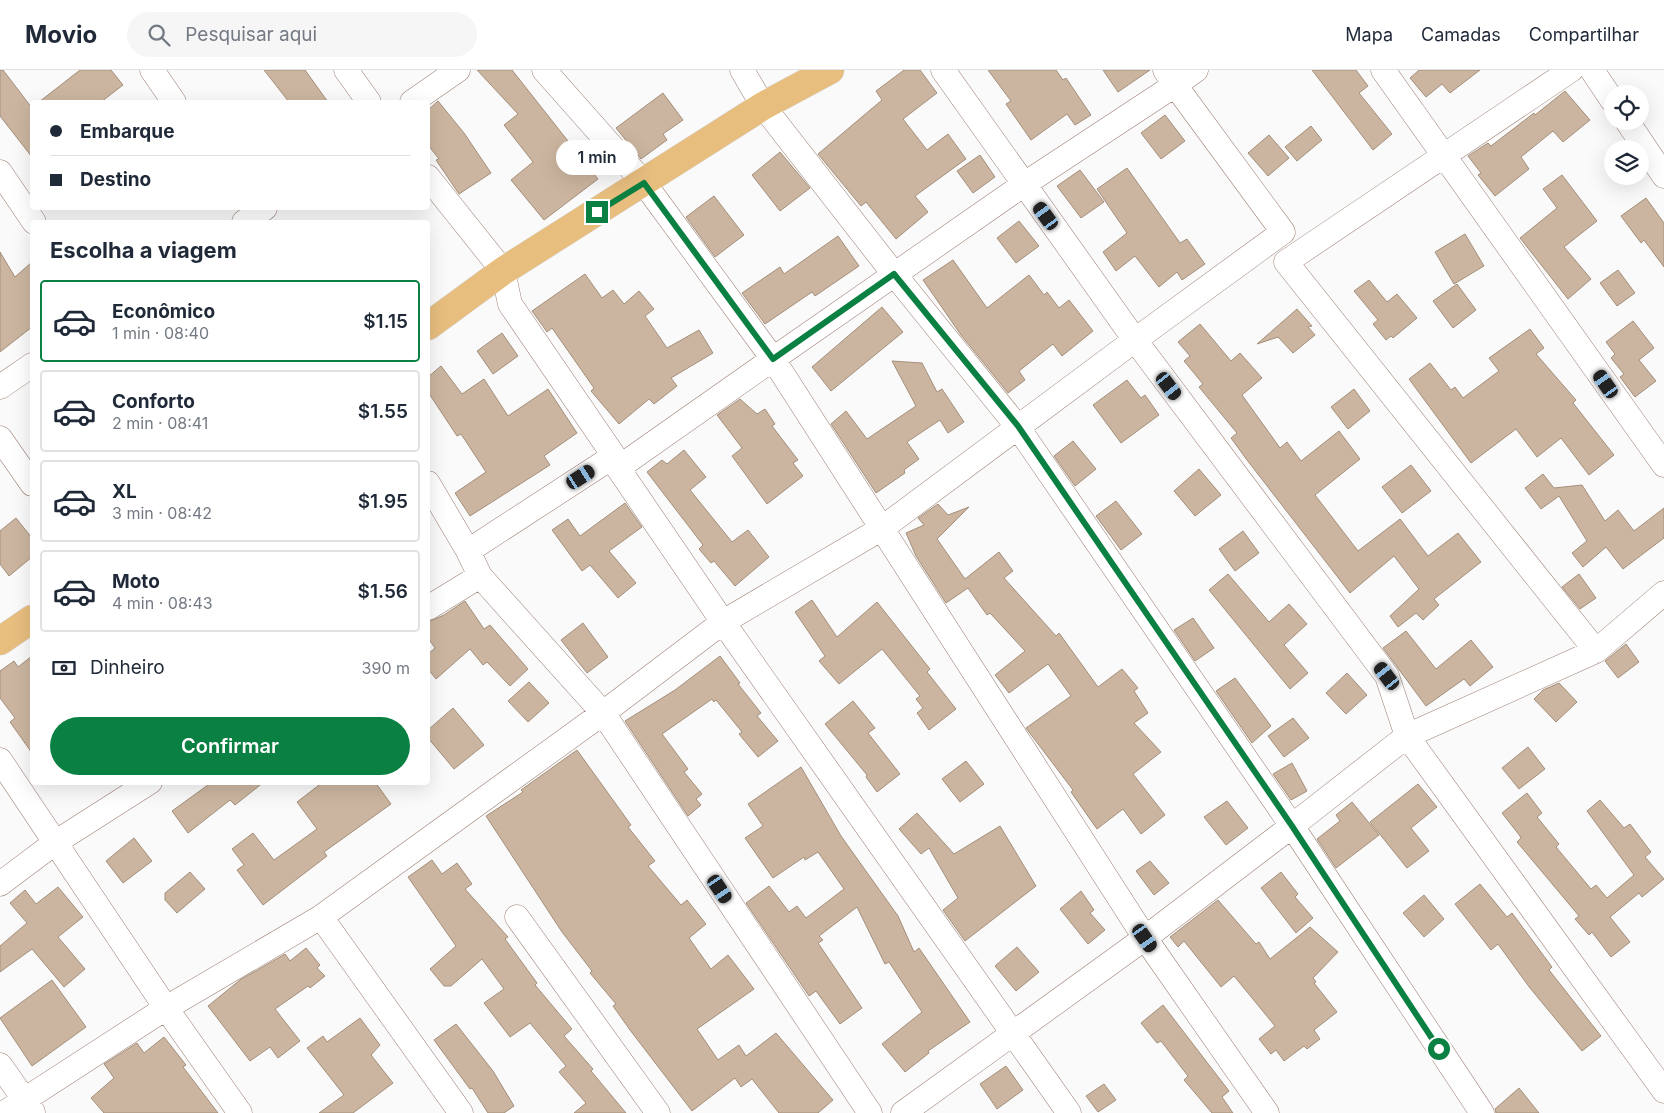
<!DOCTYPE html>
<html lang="pt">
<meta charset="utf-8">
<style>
body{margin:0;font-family:Inter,sans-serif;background:#f6f6f7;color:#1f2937;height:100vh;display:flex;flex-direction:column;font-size:19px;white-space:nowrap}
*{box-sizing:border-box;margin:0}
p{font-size:16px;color:#747a83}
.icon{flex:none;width:28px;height:28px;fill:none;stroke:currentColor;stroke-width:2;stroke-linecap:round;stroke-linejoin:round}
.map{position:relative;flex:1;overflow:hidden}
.panel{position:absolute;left:30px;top:150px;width:400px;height:565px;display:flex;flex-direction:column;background:#fff;border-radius:5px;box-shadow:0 5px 20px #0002}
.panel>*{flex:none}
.banner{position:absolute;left:30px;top:30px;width:400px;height:110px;border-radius:5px;box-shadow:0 5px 20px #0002;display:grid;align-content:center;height:110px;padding:0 20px;background:#fff}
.buttons{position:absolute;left:1604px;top:15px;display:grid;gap:10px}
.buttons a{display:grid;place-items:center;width:45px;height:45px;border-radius:50%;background:#fff;box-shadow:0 5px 20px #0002;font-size:25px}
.end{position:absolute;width:22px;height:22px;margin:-11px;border:6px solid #0b8043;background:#fff;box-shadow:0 0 0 2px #fff}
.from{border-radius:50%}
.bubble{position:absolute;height:35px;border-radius:18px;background:#fff;box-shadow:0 5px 20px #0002;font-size:16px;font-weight:600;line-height:35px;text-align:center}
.car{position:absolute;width:15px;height:30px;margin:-15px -8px;border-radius:6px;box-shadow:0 0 4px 1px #0007;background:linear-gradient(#222 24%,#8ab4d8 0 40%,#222 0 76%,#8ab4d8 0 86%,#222 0)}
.banner b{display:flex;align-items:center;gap:18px;height:48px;font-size:19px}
.banner b+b{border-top:1px solid #e0e1e3}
.banner i{width:12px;height:12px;background:#1f2937}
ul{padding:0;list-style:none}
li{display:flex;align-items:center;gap:15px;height:82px;margin:0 10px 8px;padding:0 10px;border:2px solid #e0e1e3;border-radius:5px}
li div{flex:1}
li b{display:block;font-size:19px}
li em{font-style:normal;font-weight:600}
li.selected{border-color:#0b8043}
li>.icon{width:45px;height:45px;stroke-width:1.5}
h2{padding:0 20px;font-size:22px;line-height:60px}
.pay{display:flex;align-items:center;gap:12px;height:55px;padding:0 20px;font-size:19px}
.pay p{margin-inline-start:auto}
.cta{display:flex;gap:10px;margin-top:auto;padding:10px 20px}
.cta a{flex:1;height:58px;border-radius:30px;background:#0b8043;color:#fff;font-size:20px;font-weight:600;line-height:58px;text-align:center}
header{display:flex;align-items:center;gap:30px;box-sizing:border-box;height:70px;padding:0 25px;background:#fff;border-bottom:1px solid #e0e1e3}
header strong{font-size:24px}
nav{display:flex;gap:28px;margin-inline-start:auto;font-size:18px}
.search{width:350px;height:45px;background:#f6f6f7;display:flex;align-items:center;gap:12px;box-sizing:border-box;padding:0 18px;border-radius:28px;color:#747a83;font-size:19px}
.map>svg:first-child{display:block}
.building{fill:#cbb5a0;stroke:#a48f7a}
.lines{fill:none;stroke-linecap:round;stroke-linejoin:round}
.minor-casing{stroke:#9b7f73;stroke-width:25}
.major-casing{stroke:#d8d6d5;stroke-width:29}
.minor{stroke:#fff;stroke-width:24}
.major{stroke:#e8be7f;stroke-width:28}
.route{stroke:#0b8043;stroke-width:6}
</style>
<header>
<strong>Movio</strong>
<div class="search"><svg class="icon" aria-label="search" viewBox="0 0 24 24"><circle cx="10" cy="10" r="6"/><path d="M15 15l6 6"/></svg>Pesquisar aqui</div>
<nav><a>Mapa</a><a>Camadas</a><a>Compartilhar</a></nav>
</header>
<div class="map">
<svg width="1664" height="1043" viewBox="0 0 1664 1043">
<rect width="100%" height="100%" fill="#fafafa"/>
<path class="building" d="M 0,0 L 3,0 L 32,38 L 32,87 L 0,46 Z
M 80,0 L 111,0 L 123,15 L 101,32 L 39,32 Z
M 264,0 L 305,0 L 328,32 L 289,32 Z
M 477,0 L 512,0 L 598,109 L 544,150 L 511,110 L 533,92 L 504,55 L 518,44 Z
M 904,0 L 920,0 L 937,23 L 903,49 L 927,80 L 948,64 L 966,89 L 915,126 L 928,142 L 896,169 L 866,132 L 861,136 L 818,84 L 882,30 L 876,21 Z
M 988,0 L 1056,0 L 1063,10 L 1066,8 L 1091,45 L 1075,55 L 1067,44 L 1031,70 L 1006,34 L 1011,31 Z
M 1103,0 L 1150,0 L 1118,22 Z
M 1312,0 L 1356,0 L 1368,16 L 1359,23 L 1392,64 L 1373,80 Z
M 1419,0 L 1480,0 L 1450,23 L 1442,14 L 1426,27 L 1410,8 Z
M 1565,21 L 1590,50 L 1563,72 L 1553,61 L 1521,87 L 1529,99 L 1495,126 L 1478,105 L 1481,103 L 1468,86 L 1488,73 L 1491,76 L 1534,43 L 1535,45 Z
M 663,23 L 683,50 L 663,64 L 667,70 L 641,89 L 616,58 Z
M 438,31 L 464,63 L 491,103 L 459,124 L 436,90 L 439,89 L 428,75 L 428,40 Z
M 1165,45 L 1185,71 L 1161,89 L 1141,63 Z
M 1311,56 L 1322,70 L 1297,91 L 1285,77 Z
M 1269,65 L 1289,88 L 1268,106 L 1248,83 Z
M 780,82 L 810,118 L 780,141 L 752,105 Z
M 980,85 L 995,107 L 973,123 L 957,101 Z
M 1127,98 L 1180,173 L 1187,169 L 1205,194 L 1182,210 L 1177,202 L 1159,217 L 1135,186 L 1116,201 L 1103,182 L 1127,163 L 1097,119 Z
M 1080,100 L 1104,132 L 1081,148 L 1057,116 Z
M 1562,105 L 1597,151 L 1564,177 L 1591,209 L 1568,229 L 1520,168 L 1557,138 L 1543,119 Z
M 714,126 L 744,165 L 715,187 L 686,147 Z
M 1646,128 L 1664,153 L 1664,197 L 1644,170 L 1641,173 L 1621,146 Z
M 1019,151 L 1039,176 L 1016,193 L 997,168 Z
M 1465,164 L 1484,196 L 1454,214 L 1435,182 Z
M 838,166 L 859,196 L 815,226 L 812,222 L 765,254 L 742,223 L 780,197 L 784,204 Z
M 0,182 L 15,207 L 32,192 L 32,257 L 0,282 Z
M 953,190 L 987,238 L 1029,205 L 1044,225 L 1047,222 L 1059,238 L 1069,230 L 1093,261 L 1062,286 L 1053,274 L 1019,301 L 1025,310 L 1008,323 L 961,265 L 923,210 Z
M 1618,200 L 1635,223 L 1617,236 L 1600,213 Z
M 585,204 L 602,228 L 613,220 L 624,234 L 639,221 L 654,239 L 645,246 L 667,278 L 699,260 L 713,283 L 671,308 L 677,316 L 654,334 L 649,329 L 619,354 L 591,321 L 594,318 L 552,258 L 547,262 L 532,241 Z
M 1369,210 L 1387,232 L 1397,224 L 1417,248 L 1393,268 L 1391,266 L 1386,270 L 1373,254 L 1378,250 L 1354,221 Z
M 1457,214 L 1476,240 L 1453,258 L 1433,231 Z
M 882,237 L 903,262 L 831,321 L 812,297 Z
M 1297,239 L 1312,256 L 1308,257 L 1315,265 L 1293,283 L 1278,267 L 1257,274 Z
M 1633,251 L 1654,278 L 1639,290 L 1656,311 L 1635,327 L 1620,307 L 1624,304 L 1611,288 L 1615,284 L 1606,272 Z
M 1200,254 L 1231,291 L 1240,283 L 1262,308 L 1242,325 L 1280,378 L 1287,372 L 1301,391 L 1339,361 L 1360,389 L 1315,425 L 1358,481 L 1400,449 L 1428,486 L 1458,463 L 1481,492 L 1434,529 L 1439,535 L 1423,550 L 1416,543 L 1398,557 L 1390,546 L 1419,519 L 1394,486 L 1350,523 L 1247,390 L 1231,368 L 1237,363 L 1199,317 L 1203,314 L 1184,291 L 1190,286 L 1178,272 Z
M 1530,259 L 1544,278 L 1536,284 L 1576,330 L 1573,333 L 1614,385 L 1589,405 L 1561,368 L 1537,387 L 1516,359 L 1471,393 L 1409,309 L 1430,293 L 1451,320 L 1455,317 L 1463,328 L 1499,301 L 1489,288 Z
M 502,263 L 518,286 L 493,304 L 477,281 Z
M 892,291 L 922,293 L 937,322 L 942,319 L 964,352 L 948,363 L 940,350 L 907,372 L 919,389 L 904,400 L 905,403 L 876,423 L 831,354 L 846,341 L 867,369 L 916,336 Z
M 441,296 L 462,324 L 484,309 L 508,346 L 548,319 L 577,363 L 544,386 L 550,395 L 470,446 L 455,423 L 486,402 L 461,364 L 457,366 L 428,322 L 428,307 Z
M 1127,310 L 1141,328 L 1145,325 L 1159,345 L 1121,373 L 1093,335 Z
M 1354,319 L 1370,341 L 1348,359 L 1331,337 Z
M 740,329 L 757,344 L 765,339 L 775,354 L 772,356 L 798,390 L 793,393 L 803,406 L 767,434 L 732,386 L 742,378 L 717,345 Z
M 1073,371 L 1096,399 L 1075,416 L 1054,386 Z
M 684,380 L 706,407 L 690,420 L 732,472 L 748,460 L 769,487 L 735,516 L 714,491 L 711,493 L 699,479 L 703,475 L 647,402 L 662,390 L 667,394 Z
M 1411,395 L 1431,421 L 1402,443 L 1382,417 Z
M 1199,399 L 1221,425 L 1195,446 L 1174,421 Z
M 1543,404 L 1554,418 L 1582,415 L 1605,451 L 1618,440 L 1634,461 L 1664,438 L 1664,468 L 1623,499 L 1606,477 L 1583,497 L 1572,483 L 1587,471 L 1559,426 L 1541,439 L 1525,418 Z
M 1116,431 L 1142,464 L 1121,480 L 1096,446 Z
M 625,433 L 642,457 L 609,481 L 636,513 L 618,528 L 590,495 L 582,501 L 552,460 L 568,449 L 580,466 Z
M 938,434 L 948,445 L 969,437 L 937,469 L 965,509 L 999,482 L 1013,501 L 1004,508 L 1056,566 L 1059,563 L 1098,617 L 1122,599 L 1138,618 L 1134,621 L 1148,643 L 1134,653 L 1161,682 L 1133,704 L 1165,745 L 1141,764 L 1123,739 L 1097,759 L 1071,722 L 1073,720 L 1026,658 L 1071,626 L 1048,594 L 1009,623 L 995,605 L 1025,581 L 990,543 L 987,545 L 968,518 L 946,533 L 916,486 L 906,463 L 924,455 L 918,448 Z
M 16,448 L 32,468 L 32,487 L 9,506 L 0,494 L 0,461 Z
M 1243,461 L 1259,483 L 1235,501 L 1219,479 Z
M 1228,504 L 1269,552 L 1289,534 L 1307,554 L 1284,575 L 1308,603 L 1290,619 L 1209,520 Z
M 1579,504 L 1596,528 L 1580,539 L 1562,517 Z
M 812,530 L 837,567 L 877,532 L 930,599 L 927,602 L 956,639 L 929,660 L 917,643 L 923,638 L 916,629 L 920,626 L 882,579 L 839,614 L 819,591 L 825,586 L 795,542 Z
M 465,531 L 484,559 L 490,555 L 528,599 L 510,616 L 487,592 L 483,595 L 470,579 L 436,609 L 428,599 L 428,584 L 435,578 L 428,568 L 428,552 L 444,545 Z
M 1193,548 L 1214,578 L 1195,591 L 1174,560 Z
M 583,553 L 608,587 L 587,603 L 561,570 Z
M 1406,561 L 1436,599 L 1471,570 L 1493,597 L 1470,616 L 1464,609 L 1426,636 L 1383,578 Z
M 1626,574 L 1639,592 L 1618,608 L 1605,591 Z
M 32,586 L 32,683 L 10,652 L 15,648 L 0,628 L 0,601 L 14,591 L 18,597 Z
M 720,586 L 740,613 L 738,614 L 761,643 L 757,646 L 778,671 L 758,687 L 739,664 L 742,662 L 716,630 L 714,632 L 712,629 L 662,664 L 688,699 L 684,702 L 702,724 L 696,729 L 701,735 L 688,746 L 625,651 L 675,620 Z
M 1347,603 L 1367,625 L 1346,644 L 1326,623 Z
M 1235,608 L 1271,656 L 1252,673 L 1216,621 Z
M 529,612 L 549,633 L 528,652 L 508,631 Z
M 1559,613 L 1577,632 L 1556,652 L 1534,629 L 1543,620 Z
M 853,631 L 875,658 L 868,663 L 900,704 L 877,722 L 866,707 L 867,705 L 825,654 Z
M 453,638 L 484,675 L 454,699 L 428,668 L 428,660 Z
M 1293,648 L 1309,668 L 1284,687 L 1268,666 Z
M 1528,677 L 1545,699 L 1519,719 L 1502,698 Z
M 577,680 L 631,755 L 628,757 L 655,791 L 648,796 L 681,835 L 687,830 L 706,854 L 689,868 L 711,899 L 728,885 L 754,919 L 697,959 L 718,990 L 739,975 L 746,986 L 776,963 L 833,1030 L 818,1043 L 779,1043 L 752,1009 L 741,1017 L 735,1008 L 692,1041 L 630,960 L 613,936 L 616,934 L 590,903 L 592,901 L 562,862 L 486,746 L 523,722 L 521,720 Z
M 966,691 L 984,714 L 960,732 L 942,709 Z
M 1292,693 L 1307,721 L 1291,730 L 1273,704 Z
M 801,697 L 841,766 L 898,846 L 914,882 L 919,878 L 970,952 L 928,981 L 929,983 L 905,1002 L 882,974 L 922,942 L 889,892 L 885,894 L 857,837 L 819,866 L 823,870 L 818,873 L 862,938 L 840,954 L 816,921 L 809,926 L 746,833 L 769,816 L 789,842 L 797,836 L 806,848 L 844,819 L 818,782 L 805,790 L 804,787 L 773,808 L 745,768 L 763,756 L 748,734 Z
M 212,712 L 264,712 L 235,735 L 230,730 L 188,763 L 172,741 Z
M 323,712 L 375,712 L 391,734 L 324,782 L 327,786 L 263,835 L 237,800 L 244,795 L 232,779 L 253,763 L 274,790 L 317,759 L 297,732 Z
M 1418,714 L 1437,737 L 1411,758 L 1429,781 L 1407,798 L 1370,752 Z
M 1527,723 L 1542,743 L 1537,747 L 1559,774 L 1556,777 L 1591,819 L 1596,815 L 1607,828 L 1634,805 L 1587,741 L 1600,730 L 1624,758 L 1630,754 L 1651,782 L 1645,787 L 1664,809 L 1642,827 L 1639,823 L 1610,847 L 1630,872 L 1611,887 L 1592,862 L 1589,865 L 1575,849 L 1579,846 L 1517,772 L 1521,768 L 1520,766 L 1502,743 Z
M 1227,731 L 1248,758 L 1226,775 L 1204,747 Z
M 1352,732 L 1379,765 L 1336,798 L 1317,769 L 1340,751 L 1336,745 Z
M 917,743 L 954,784 L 1000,756 L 1036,816 L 965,871 L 943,840 L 958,828 L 929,778 L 921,784 L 899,759 Z
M 134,768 L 152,791 L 123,813 L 106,791 Z
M 432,790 L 442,804 L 457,793 L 472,814 L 465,819 L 508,867 L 505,869 L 537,913 L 535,915 L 572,959 L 564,966 L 593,999 L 591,1001 L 626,1043 L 574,1043 L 586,1033 L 559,1002 L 566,996 L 530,953 L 510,967 L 484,933 L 504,919 L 482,889 L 451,916 L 444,916 L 430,899 L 456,876 L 408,807 Z
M 1150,791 L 1169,813 L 1154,825 L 1136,801 Z
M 190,802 L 205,819 L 177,843 L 165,830 L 165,823 Z
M 1281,802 L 1298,824 L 1295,827 L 1313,848 L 1296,863 L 1261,818 Z
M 1480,814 L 1507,847 L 1512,843 L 1552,897 L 1549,900 L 1601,966 L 1582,981 L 1530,918 L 1498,874 L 1491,880 L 1455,834 Z
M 58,817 L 83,847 L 58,867 L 85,899 L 64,917 L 32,879 L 0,902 L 0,876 L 27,853 L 10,833 L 25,820 L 36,834 Z
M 1081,821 L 1094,840 L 1090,843 L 1105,860 L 1088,874 L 1060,839 Z
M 1424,825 L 1444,849 L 1424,867 L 1403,843 Z
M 1218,830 L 1256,874 L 1259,872 L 1270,889 L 1310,857 L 1338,882 L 1313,908 L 1316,912 L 1314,913 L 1337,942 L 1314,960 L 1320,969 L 1307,979 L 1304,976 L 1284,991 L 1276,980 L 1271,984 L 1259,969 L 1275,956 L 1234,906 L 1221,917 L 1184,871 L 1178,877 L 1170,867 Z
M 1017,877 L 1039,902 L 1016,921 L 995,896 Z
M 306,878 L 320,895 L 317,898 L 325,906 L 310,918 L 308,916 L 275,939 L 300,971 L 278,988 L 270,977 L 250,991 L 208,936 L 240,910 L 285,884 L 290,891 Z
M 52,910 L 86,957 L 32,996 L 0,948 Z
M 1163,935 L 1229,1021 L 1222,1027 L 1233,1043 L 1212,1043 L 1184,1010 L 1188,1006 L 1161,971 L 1157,973 L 1141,953 Z
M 360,948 L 380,975 L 371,985 L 393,1013 L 353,1043 L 319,1043 L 344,1025 L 307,978 L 323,966 L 327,972 Z
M 456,954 L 493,1001 L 514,1036 L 504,1043 L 488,1043 L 472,1018 L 470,1019 L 434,970 Z
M 164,967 L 186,995 L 183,997 L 218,1043 L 104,1043 L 91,1028 L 114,1008 L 104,994 L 137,973 L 144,983 Z
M 1006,996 L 1023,1020 L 997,1039 L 980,1014 Z
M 1104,1014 L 1116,1030 L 1098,1042 L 1086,1026 Z
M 1519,1018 L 1539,1043 L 1496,1043 L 1495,1039 Z"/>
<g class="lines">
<g class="minor-casing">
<path id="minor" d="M 152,0 L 174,32
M 346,0 L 369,32
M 544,0 L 644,113 L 773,289 L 1023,115 L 1175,15 L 1165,0
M 742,0 L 763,36 L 894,204 L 1017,356 L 1292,756 L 1407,666 L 1596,581 L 1664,523
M 943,0 L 1135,270 L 881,459 L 723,552 L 1069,1043
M 1196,0 L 1175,15 L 1283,162 L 1135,270 L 1387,606 L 1407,666 L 1664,1021
M 1383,0 L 1664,395
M 1571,0 L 1286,192 L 1596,581
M 1592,0 L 1612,30
M 412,32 L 458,0
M 1627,51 L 1664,106
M 0,102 L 34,152
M 428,107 L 503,201 L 510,234 L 614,386 L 618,398 L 723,552 L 603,643 L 480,506 L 468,481 L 614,386
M 244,152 L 265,138
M 0,317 L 32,295
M 0,368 L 32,414
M 618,398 L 773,289 L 1145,868 L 903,1043
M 428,413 L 468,481
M 428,538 L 480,506
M 0,690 L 166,938 L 240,1043
M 0,814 L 56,772 L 150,712
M 321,847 L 461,1043
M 517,847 L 658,1043
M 0,995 L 33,1042
M 4,1043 L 166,938 L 321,847 L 603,643 L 870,1043
M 1267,1043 L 1145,868 L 1292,756 L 1482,1043"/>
</g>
<g class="major-casing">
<path id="major" d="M 428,256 L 503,201 L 763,36 L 830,0
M 0,571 L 32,549"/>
</g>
<use href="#minor" class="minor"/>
<use href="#major" class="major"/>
</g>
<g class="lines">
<path class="route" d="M 597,142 L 644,113 L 773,289 L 894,204 L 1018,356 L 1292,756 L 1439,979"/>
</g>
</svg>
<div class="buttons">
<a><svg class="icon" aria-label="locate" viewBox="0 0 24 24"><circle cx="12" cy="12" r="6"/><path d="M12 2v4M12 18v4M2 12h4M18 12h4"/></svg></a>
<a><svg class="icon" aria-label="layers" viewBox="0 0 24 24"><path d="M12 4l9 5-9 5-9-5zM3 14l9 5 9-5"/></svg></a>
</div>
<i class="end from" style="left:1439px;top:979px"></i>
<i class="end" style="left:597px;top:142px"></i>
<div class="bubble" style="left:556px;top:70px;width:82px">1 min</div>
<i class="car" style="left:1046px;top:146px;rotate:324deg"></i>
<i class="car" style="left:1606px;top:314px;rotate:325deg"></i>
<i class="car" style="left:1169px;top:316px;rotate:143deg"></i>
<i class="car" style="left:581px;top:407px;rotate:57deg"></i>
<i class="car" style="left:1387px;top:606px;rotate:323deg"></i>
<i class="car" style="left:720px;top:819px;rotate:146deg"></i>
<i class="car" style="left:1145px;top:868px;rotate:145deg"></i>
<div class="banner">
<b><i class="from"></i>Embarque</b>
<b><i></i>Destino</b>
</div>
<section class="panel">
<h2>Escolha a viagem</h2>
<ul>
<li class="selected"><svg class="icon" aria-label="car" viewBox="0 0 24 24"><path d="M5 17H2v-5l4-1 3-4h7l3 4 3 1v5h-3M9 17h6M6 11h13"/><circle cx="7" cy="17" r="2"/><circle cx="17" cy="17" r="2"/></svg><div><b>Econômico</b><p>1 min · 08:40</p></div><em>$1.15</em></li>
<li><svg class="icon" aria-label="car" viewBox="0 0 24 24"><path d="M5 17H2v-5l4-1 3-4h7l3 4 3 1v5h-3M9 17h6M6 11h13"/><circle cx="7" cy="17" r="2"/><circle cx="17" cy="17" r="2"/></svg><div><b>Conforto</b><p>2 min · 08:41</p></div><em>$1.55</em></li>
<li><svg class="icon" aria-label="car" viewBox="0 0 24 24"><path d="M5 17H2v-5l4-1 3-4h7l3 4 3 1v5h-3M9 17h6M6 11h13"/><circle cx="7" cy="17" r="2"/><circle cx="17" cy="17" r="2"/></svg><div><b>XL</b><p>3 min · 08:42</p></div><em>$1.95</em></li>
<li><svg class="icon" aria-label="car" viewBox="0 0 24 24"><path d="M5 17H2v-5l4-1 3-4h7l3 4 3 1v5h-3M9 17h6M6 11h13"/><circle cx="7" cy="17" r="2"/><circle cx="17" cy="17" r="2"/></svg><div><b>Moto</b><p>4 min · 08:43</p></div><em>$1.56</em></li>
</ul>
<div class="pay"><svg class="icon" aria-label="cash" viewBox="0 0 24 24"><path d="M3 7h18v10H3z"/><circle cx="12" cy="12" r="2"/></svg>Dinheiro<p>390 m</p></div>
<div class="cta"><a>Confirmar</a></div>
</section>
</div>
